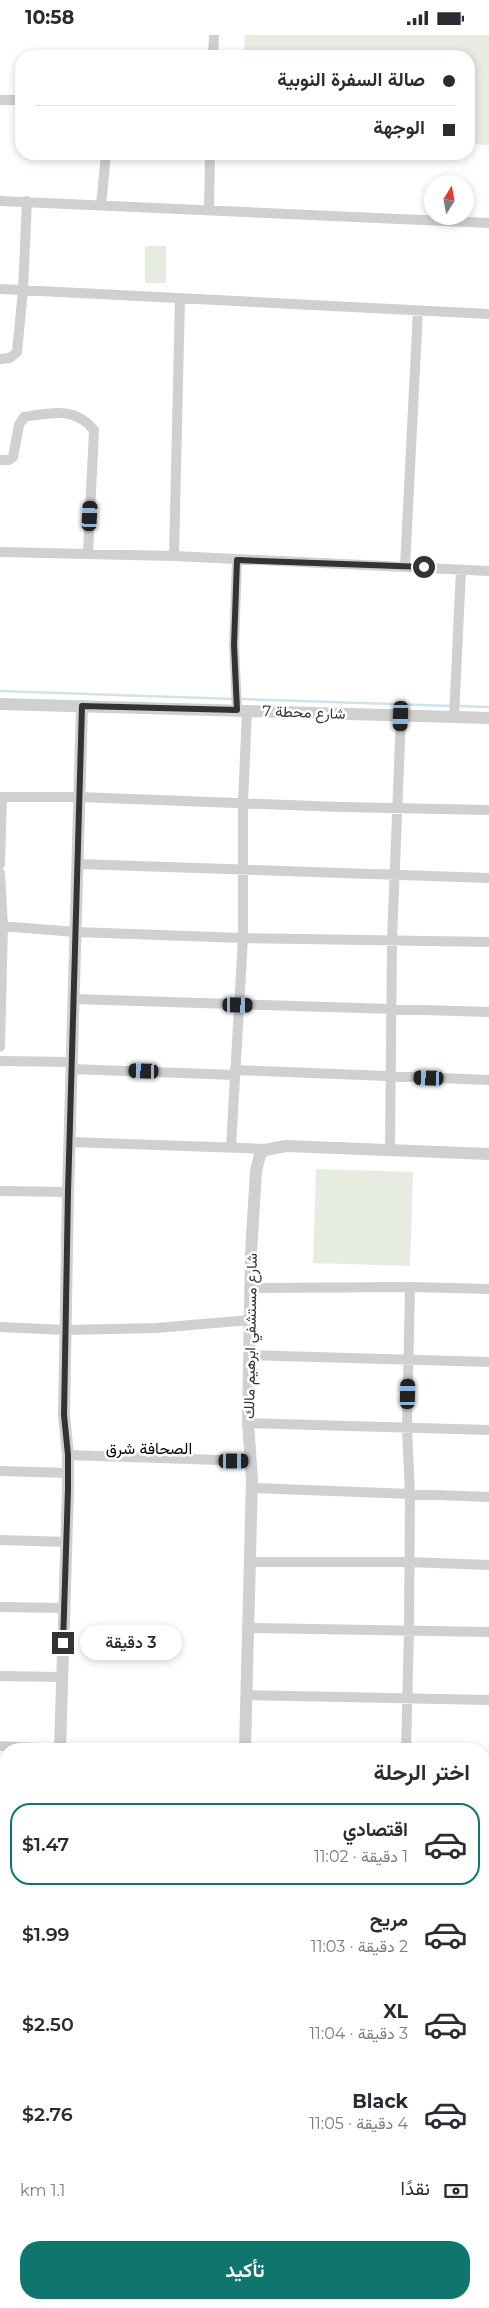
<!DOCTYPE html>
<html lang="ar">
<meta charset="utf-8">
<style>
body{margin:0;font-family:Montserrat,Vazirmatn,sans-serif;background:#f7f7f7;color:#2b2b33;direction:rtl;height:100vh;display:flex;flex-direction:column;font-size:19px;white-space:nowrap}
*{box-sizing:border-box;margin:0}
p{font-size:16px;color:#7c7c81}
.icon{flex:none;width:28px;height:28px;fill:none;stroke:currentColor;stroke-width:2;stroke-linecap:round;stroke-linejoin:round}
.map{position:relative;flex:1;overflow:hidden;direction:ltr}
.details{position:absolute;left:0px;top:1708px;width:490px;height:566px;display:flex;flex-direction:column;background:#fff;border-radius:20px 20px 0 0;box-shadow:0 2px 8px #0003;direction:rtl}
.details>*{flex:none}
.top-card{position:absolute;left:15px;top:15px;width:460px;height:110px;border-radius:20px;box-shadow:0 2px 8px #0003;direction:rtl;display:grid;align-content:center;height:110px;padding:0 20px;background:#fff}
.needle{width:32px;rotate:11deg}
.tools{position:absolute;left:424px;top:140px;display:grid;gap:10px}
.tools a{display:grid;place-items:center;width:50px;height:50px;border-radius:50%;background:#fff;box-shadow:0 2px 8px #0003;font-size:25px}
.end{position:absolute;width:22px;height:22px;margin:-11px;border:6px solid #333;background:#fff;box-shadow:0 0 0 2px #fff}
.from{border-radius:50%}
.bubble{position:absolute;height:35px;border-radius:18px;background:#fff;box-shadow:0 2px 8px #0003;font-size:16px;font-weight:600;line-height:35px;text-align:center;direction:rtl}
.car{position:absolute;width:15px;height:30px;margin:-15px -8px;border-radius:6px;box-shadow:0 0 4px 1px #0007;background:linear-gradient(#222 24%,#8ab4d8 0 40%,#222 0 76%,#8ab4d8 0 86%,#222 0)}
.top-card b{display:flex;align-items:center;gap:18px;height:48px;font-size:19px}
.top-card b+b{border-top:1px solid #e1e1e2}
.top-card i{width:12px;height:12px;background:#2b2b33}
ul{padding:0;list-style:none}
li{display:flex;align-items:center;gap:15px;height:82px;margin:0 10px 8px;padding:0 10px;border:2px solid transparent;border-radius:20px}
li div{flex:1}
li b{display:block;font-size:19px}
li em{font-style:normal;font-weight:600}
li.selected{border-color:#0f766e}
li>.icon{width:45px;height:45px;stroke-width:1.5}
h2{padding:0 20px;font-size:22px;line-height:60px}
.pay{display:flex;align-items:center;gap:12px;height:55px;padding:0 20px;font-size:19px}
.pay p{margin-inline-start:auto}
.button{display:flex;gap:10px;margin-top:auto;padding:10px 20px}
.button a{flex:1;height:58px;border-radius:20px;background:#0f766e;color:#fff;font-size:20px;font-weight:600;line-height:58px;text-align:center}
.status{display:flex;justify-content:space-between;align-items:center;height:35px;padding:0 25px;background:#fff;direction:ltr}
.status svg{height:14px;fill:currentColor}
.map>svg:first-child{display:block}
.green{fill:#e6ecdf}
.lines{fill:none;stroke-linecap:round;stroke-linejoin:round}
.stream{stroke:#cfe2ee;stroke-width:2.5}
.minor{stroke:#d0d0d0;stroke-width:10}
.tertiary{stroke:#d0d0d0;stroke-width:12}
.route{stroke:#333;stroke-width:6}
.labels{text-anchor:middle;dominant-baseline:central;stroke-width:5;stroke-linejoin:round;paint-order:stroke}
.street-label{font-size:15px;fill:#333;stroke:#fff}
.neighbourhood-label{font-size:16px;fill:#000;stroke:#fff}
</style>
<div class="status"><b>10:58</b><svg viewBox="0 0 49 12"><path d="M0 12V9h3v3zM5 12V6h3v6zM10 12V3h3v9zM15 12V0h3v12zM26 1h20v11H26zM47 4h2v5h-2z"/></svg></div>
<div class="map">
<svg width="489" height="2273" viewBox="0 0 489 2273">
<rect width="100%" height="100%" fill="#fff"/>
<path class="green" d="M 245,0 L 489,0 L 489,110 L 469,109 L 469,21 L 244,21 Z
M 145,211 L 166,211 L 166,248 L 145,248 Z
M 316,1134 L 413,1137 L 410,1231 L 313,1228 Z"/>
<g class="lines">
<path class="stream" d="M 0,656 L 233,664
M 239,664 L 451,671
M 456,671 L 489,672"/>
<path class="minor" d="M 213,21 L 214,0
M 0,65 L 21,65
M 0,166 L 489,188
M 101,170 L 106,119
M 209,175 L 210,119
M 0,254 L 489,279
M 0,324 L 10,323 L 17,317 L 23,255 L 27,166
M 0,425 L 9,425 L 13,422 L 19,390 L 24,382 C 51,378 74,371 94,395 L 88,518
M 0,517 L 174,521 L 489,536
M 174,521 L 180,263
M 405,531 L 418,276
M 237,675 L 234,610 L 237,525
M 454,682 L 461,535
M 0,762 L 79,762 L 342,772 L 489,775
M 0,829 L 2,762
M 78,829 L 489,843
M 0,838 L 3,891 L 0,1012
M 0,891 L 76,897 L 243,903 L 489,907
M 74,964 L 489,977
M 0,1026 L 72,1027
M 72,1034 L 235,1040
M 235,1035 L 489,1045
M 70,1107 L 268,1114
M 231,1112 L 243,903 L 243,768 L 247,676
M 390,1114 L 392,905 L 401,681
M 0,1156 L 68,1157
M 250,1253 L 410,1252 L 489,1254
M 0,1292 L 65,1295 L 156,1293 L 250,1285
M 249,1320 L 489,1327
M 248,1388 L 489,1395
M 68,1420 L 251,1426
M 0,1436 L 68,1438
M 251,1453 L 489,1462
M 0,1505 L 67,1507
M 250,1527 L 408,1527 L 489,1530
M 0,1572 L 64,1573
M 248,1593 L 489,1597
M 0,1641 L 62,1642
M 246,1660 L 489,1665
M 0,1711 L 60,1714
M 406,1714 L 409,1596 L 410,1460 L 407,1393 L 410,1252
M 484,1730 L 489,1730
M 0,1776 L 6,1777
M 484,1800 L 489,1800
M 0,1843 L 6,1843
M 484,1868 L 489,1868
M 0,1908 L 6,1908
M 484,1938 L 489,1939
M 0,1975 L 6,1975
M 484,2004 L 489,2004
M 0,2047 L 6,2047
M 484,2082 L 489,2082
M 484,2148 L 489,2148
M 0,2187 L 6,2187
M 0,2257 L 6,2257
M 174,2268 L 266,2273
M 69,2273 L 69,2268
M 305,2273 L 305,2268
M 458,2273 L 458,2268"/>
<path class="tertiary" d="M 0,669 L 489,683
M 60,1714 L 68,1454 L 68,1420 L 64,1380 L 68,1157 L 82,671
M 245,1714 L 252,1444 L 248,1388 L 251,1218 L 256,1136 L 260,1120 L 265,1115 L 286,1111 L 489,1119
M 230,2273 L 230,2268"/>
</g>
<g class="lines">
<path class="route" d="M 63,1608 L 68,1454 L 68,1420 L 64,1380 L 68,1157 L 82,671 L 237,675 L 234,610 L 237,525 L 424,532"/>
</g>
<g class="labels">
<g class="street-label">
<text transform="translate(304 677) rotate(2)">شارع محطة 7</text>
<text transform="translate(250 1301) rotate(-89)">شارع مستشفي ابرهيم مالك</text>
</g>
<g class="neighbourhood-label">
<text x="149" y="1413">الصحافة شرق</text>
</g>
</g>
</svg>
<div class="tools">
<a><svg class="needle" viewBox="-14 -14 28 28"><path d="M0-13l5 13h-10z" fill="#e53935"/><path d="M0 13l5-13h-10z" fill="#7c7c81"/></svg></a>
</div>
<i class="end from" style="left:424px;top:532px"></i>
<i class="end" style="left:63px;top:1608px"></i>
<div class="bubble" style="left:80px;top:1590px;width:102px">3 دقيقة</div>
<i class="car" style="left:90px;top:481px;rotate:3deg"></i>
<i class="car" style="left:401px;top:681px;rotate:182deg"></i>
<i class="car" style="left:238px;top:970px;rotate:91deg"></i>
<i class="car" style="left:144px;top:1036px;rotate:272deg"></i>
<i class="car" style="left:429px;top:1043px;rotate:272deg"></i>
<i class="car" style="left:408px;top:1359px;rotate:1deg"></i>
<i class="car" style="left:234px;top:1426px;rotate:90deg"></i>
<div class="top-card">
<b><i class="from"></i>صالة السفرة النوبية</b>
<b><i></i>الوجهة</b>
</div>
<section class="details">
<h2>اختر الرحلة</h2>
<ul>
<li class="selected"><svg class="icon" aria-label="car" viewBox="0 0 24 24"><path d="M5 17H2v-5l4-1 3-4h7l3 4 3 1v5h-3M9 17h6M6 11h13"/><circle cx="7" cy="17" r="2"/><circle cx="17" cy="17" r="2"/></svg><div><b>اقتصادي</b><p>1 دقيقة · 11:02</p></div><em>$1.47</em></li>
<li><svg class="icon" aria-label="car" viewBox="0 0 24 24"><path d="M5 17H2v-5l4-1 3-4h7l3 4 3 1v5h-3M9 17h6M6 11h13"/><circle cx="7" cy="17" r="2"/><circle cx="17" cy="17" r="2"/></svg><div><b>مريح</b><p>2 دقيقة · 11:03</p></div><em>$1.99</em></li>
<li><svg class="icon" aria-label="car" viewBox="0 0 24 24"><path d="M5 17H2v-5l4-1 3-4h7l3 4 3 1v5h-3M9 17h6M6 11h13"/><circle cx="7" cy="17" r="2"/><circle cx="17" cy="17" r="2"/></svg><div><b>XL</b><p>3 دقيقة · 11:04</p></div><em>$2.50</em></li>
<li><svg class="icon" aria-label="car" viewBox="0 0 24 24"><path d="M5 17H2v-5l4-1 3-4h7l3 4 3 1v5h-3M9 17h6M6 11h13"/><circle cx="7" cy="17" r="2"/><circle cx="17" cy="17" r="2"/></svg><div><b>Black</b><p>4 دقيقة · 11:05</p></div><em>$2.76</em></li>
</ul>
<div class="pay"><svg class="icon" aria-label="cash" viewBox="0 0 24 24"><path d="M3 7h18v10H3z"/><circle cx="12" cy="12" r="2"/></svg>نقدًا<p>1.1 km</p></div>
<div class="button"><a>تأكيد</a></div>
</section>
</div>
